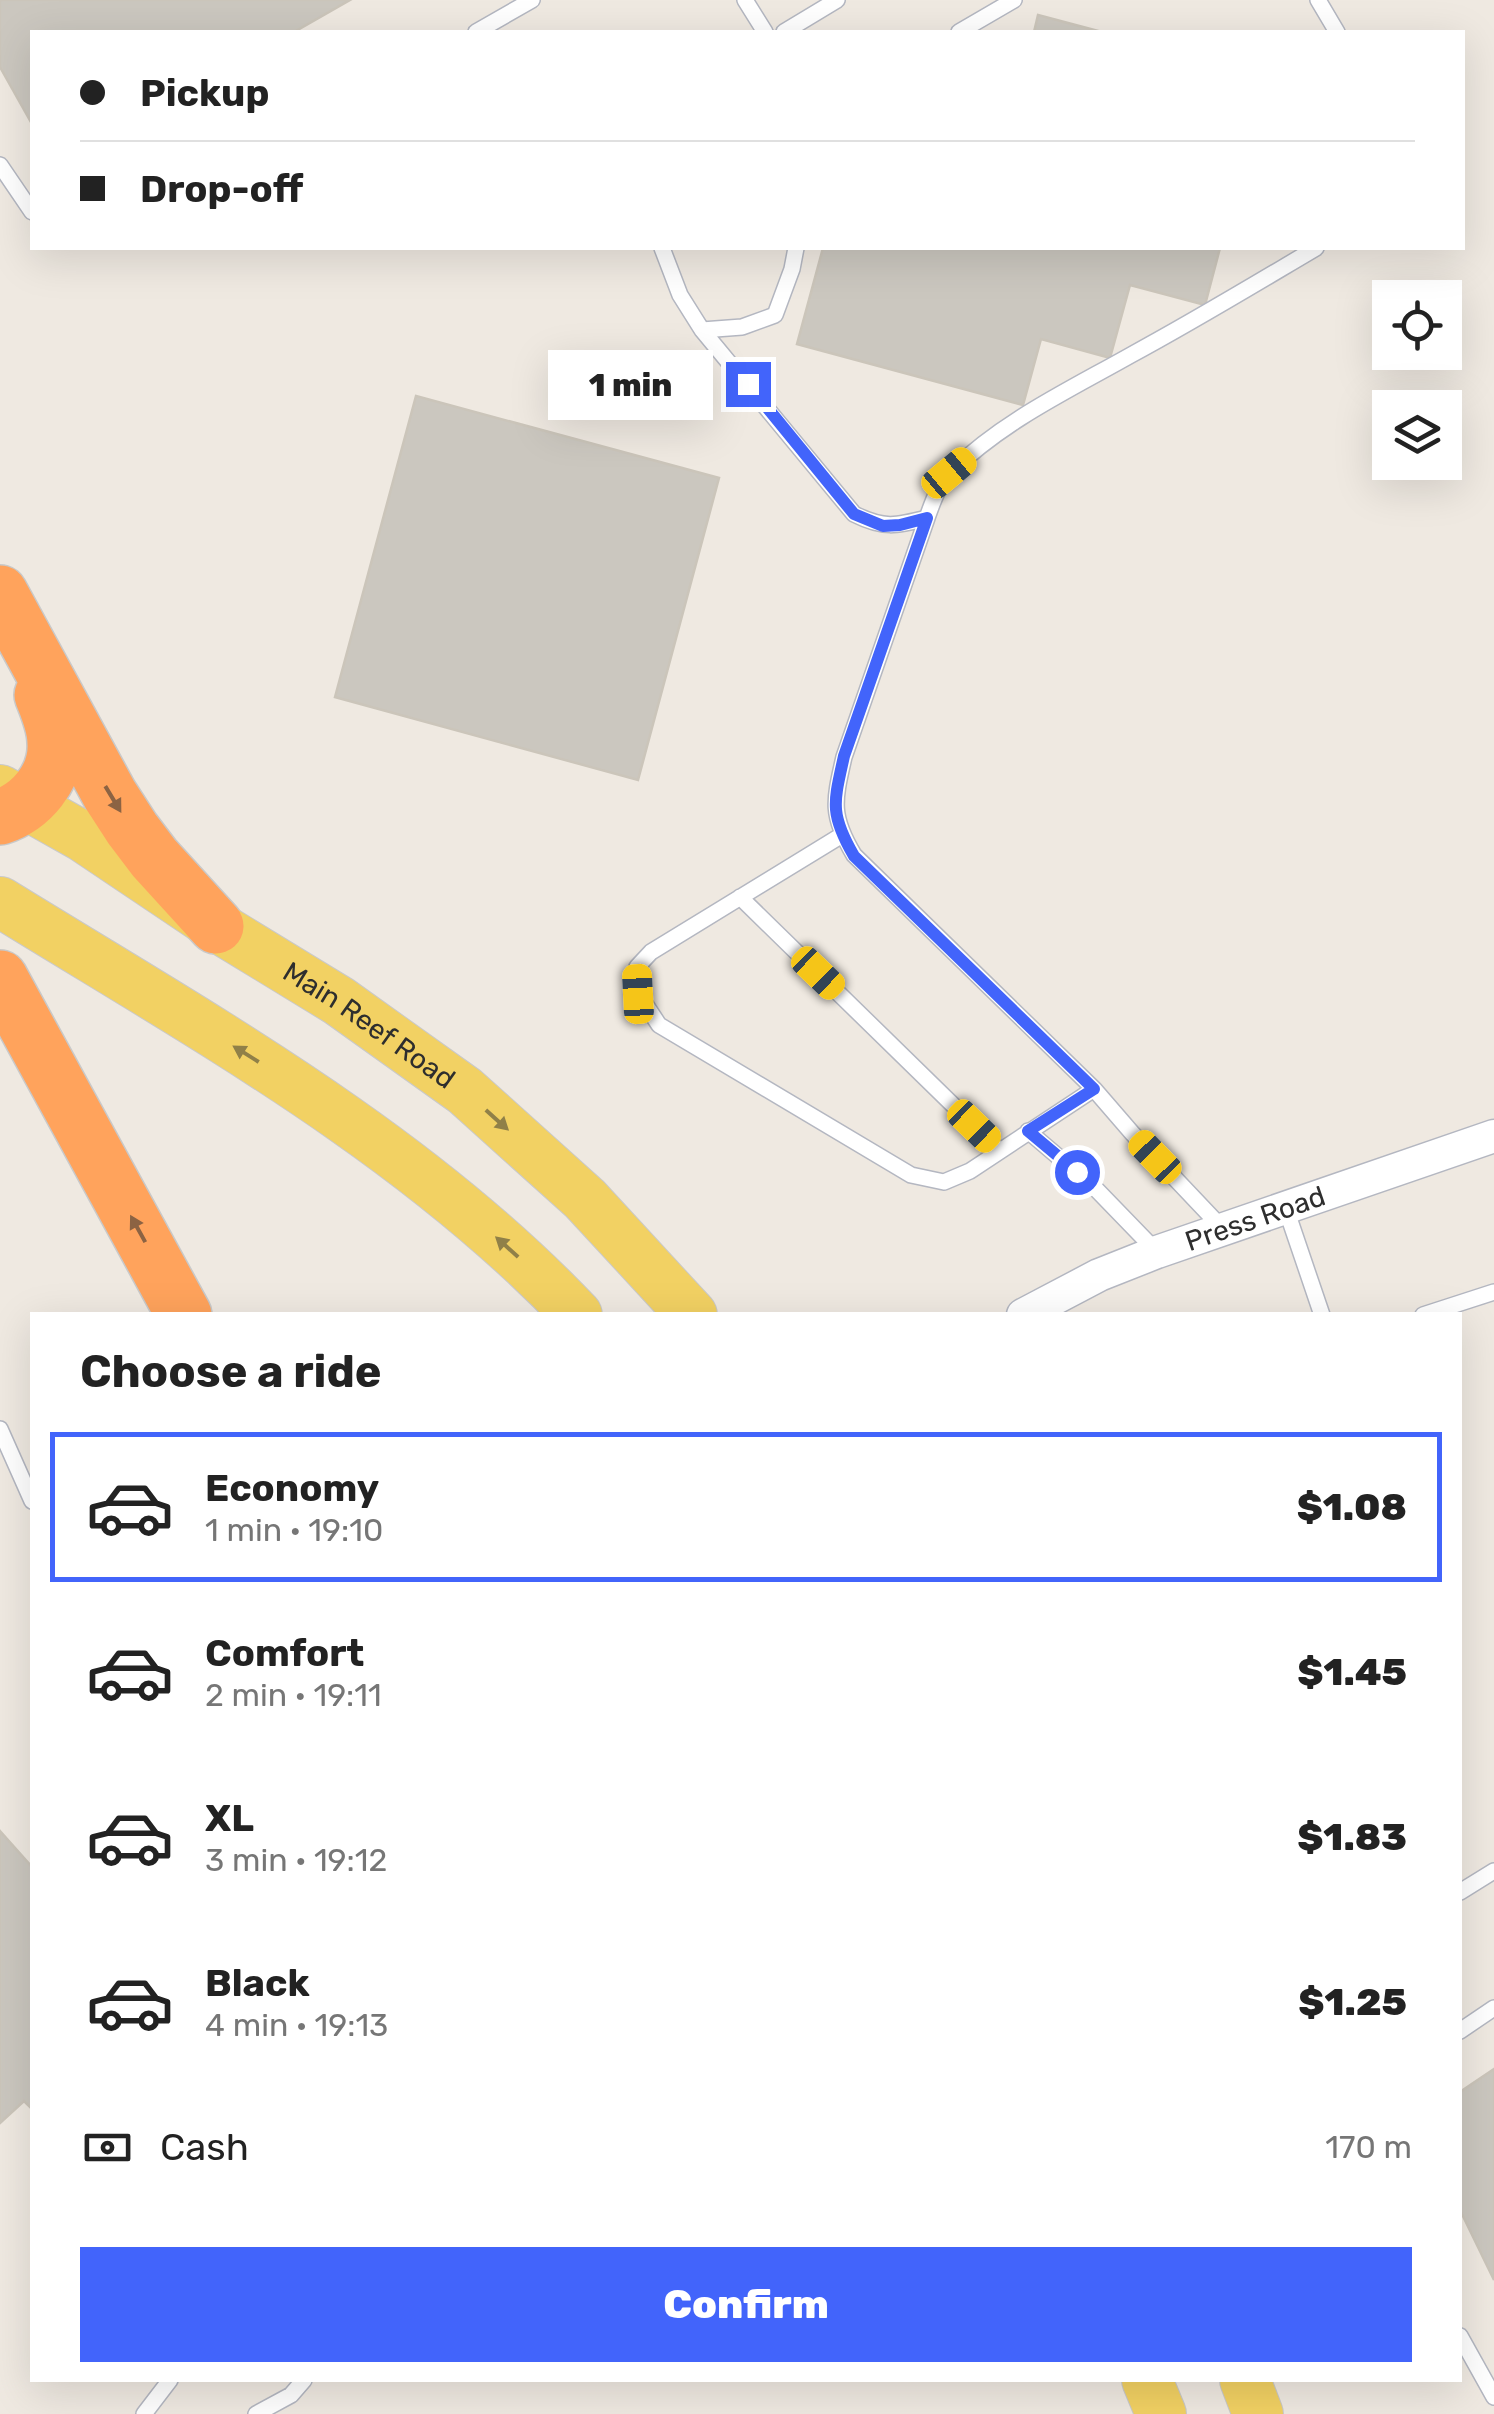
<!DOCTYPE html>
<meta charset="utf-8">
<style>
body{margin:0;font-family:Rubik,sans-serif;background:#f2f2f2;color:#222;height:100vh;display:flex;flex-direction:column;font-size:38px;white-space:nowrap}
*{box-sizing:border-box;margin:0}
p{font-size:32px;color:#767676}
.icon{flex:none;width:55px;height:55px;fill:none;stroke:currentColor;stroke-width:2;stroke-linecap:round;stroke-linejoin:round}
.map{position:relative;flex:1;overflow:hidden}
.drawer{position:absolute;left:30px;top:1312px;width:1432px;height:1070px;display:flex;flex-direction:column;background:#fff;border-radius:0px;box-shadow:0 10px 40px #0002}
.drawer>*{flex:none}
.guide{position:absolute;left:30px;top:30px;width:1435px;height:220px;border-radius:0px;box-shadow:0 10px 40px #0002;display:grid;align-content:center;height:220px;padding:0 50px;background:#fff}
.tools{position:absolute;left:1372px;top:280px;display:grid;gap:20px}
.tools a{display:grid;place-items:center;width:90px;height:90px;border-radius:0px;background:#fff;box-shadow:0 10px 40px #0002;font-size:50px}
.end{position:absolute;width:45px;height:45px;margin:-22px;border:12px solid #4264fb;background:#fff;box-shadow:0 0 0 5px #fff}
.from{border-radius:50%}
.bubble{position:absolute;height:70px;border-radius:0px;background:#fff;box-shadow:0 10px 40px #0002;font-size:32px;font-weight:800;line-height:70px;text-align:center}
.car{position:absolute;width:30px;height:60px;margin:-30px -15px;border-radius:12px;box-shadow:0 0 8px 2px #0007;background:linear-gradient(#f5c518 24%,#345 0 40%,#f5c518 0 76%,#345 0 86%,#f5c518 0)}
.guide b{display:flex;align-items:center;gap:35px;height:95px;font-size:38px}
.guide b+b{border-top:2px solid #e0e0e0}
.guide i{width:25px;height:25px;background:#222}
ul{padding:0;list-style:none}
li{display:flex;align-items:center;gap:30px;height:150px;margin:0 20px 15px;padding:0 30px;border:5px solid transparent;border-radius:0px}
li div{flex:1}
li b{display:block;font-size:38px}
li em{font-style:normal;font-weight:800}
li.selected{border-color:#4264fb}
li>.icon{width:90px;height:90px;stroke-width:1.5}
h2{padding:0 50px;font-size:45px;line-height:120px}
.pay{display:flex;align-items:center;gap:25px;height:110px;padding:0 50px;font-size:38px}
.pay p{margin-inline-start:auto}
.primary-button{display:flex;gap:20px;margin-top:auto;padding:20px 50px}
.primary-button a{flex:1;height:115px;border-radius:0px;background:#4264fb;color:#fff;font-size:40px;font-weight:800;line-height:115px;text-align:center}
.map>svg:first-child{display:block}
.building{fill:#cbc7bf;stroke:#cbc5ba;stroke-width:2.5}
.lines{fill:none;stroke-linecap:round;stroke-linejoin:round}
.lane-casing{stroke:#b4b7c1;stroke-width:18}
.street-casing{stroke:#b4b7c1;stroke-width:35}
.primary-casing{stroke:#c9c9c9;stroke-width:52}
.highway-casing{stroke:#c9c9c9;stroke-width:58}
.lane{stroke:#fff;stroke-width:15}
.street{stroke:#fff;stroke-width:32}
.primary{stroke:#f2d163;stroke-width:50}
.highway{stroke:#ffa35c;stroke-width:55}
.oneway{fill:#8c6343}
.oneway2{fill:#908048}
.route{stroke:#4264fb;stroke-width:12}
.labels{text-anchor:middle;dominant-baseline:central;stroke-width:8;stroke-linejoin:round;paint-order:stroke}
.street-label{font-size:28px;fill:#2e2e2e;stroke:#fff}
</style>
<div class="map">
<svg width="1494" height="2414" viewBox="0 0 1494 2414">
<rect width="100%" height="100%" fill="#efe9e1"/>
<path class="building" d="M 0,0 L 350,0 L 294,32 L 32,32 L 32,124 L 0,67 Z
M 1038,15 L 1102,32 L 1034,32 Z
M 823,248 L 1220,248 L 1205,305 L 1130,285 L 1110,358 L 1041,339 L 1023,405 L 797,344 Z
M 416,396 L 719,478 L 638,780 L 335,697 Z
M 0,1831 L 32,1867 L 32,2109 L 24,2101 L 0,2123 Z
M 1494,2069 L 1494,2280 L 1460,2210 L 1460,2092 Z"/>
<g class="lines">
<g class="lane-casing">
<path id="lane" d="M 745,0 L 765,32
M 1318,0 L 1337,32
M 476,32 L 532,0
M 784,32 L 837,0
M 959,32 L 1014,0
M 0,165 L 32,212
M 662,248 L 680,295 L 702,330 L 854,514 C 884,529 896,526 927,518 C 933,501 939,483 952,471 C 1003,421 1069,390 1131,355 C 1194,321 1255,284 1316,248
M 702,330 L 742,327 L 775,315 L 792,269 L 796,248
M 927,518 L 844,757 C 834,801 830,815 854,855 L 1094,1089 L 1132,1133 L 1222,1228
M 842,835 L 651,952 L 637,967 L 638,993 L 659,1025 L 911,1175 L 944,1182 L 970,1171 L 1094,1089
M 740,897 L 1000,1151
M 1028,1131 L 1095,1188 L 1157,1252
M 1286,1209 L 1322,1315
M 1423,1315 L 1494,1292
M 0,1429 L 32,1501
M 1460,1892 L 1494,1871
M 1460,2031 L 1494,2008
M 1460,2336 L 1494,2397
M 144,2414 L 170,2380
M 256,2414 L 291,2395 L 304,2380"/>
</g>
<g class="street-casing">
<g id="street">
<path id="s1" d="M 1023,1315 L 1099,1275 L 1157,1252 L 1494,1136"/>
</g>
</g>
<g class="primary-casing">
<g id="primary">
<path id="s2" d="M 0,790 L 82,836 L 216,926 L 339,1001 L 465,1091 L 585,1199 L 692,1315"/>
<path d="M 0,902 C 201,1026 413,1142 577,1315"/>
<path d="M 1147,2380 L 1161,2414"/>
<path d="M 1245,2380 L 1258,2414"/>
</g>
</g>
<g class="highway-casing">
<path id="highway" d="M 0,593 L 110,795 L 132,829 L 154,858 L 216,926
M 0,817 C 31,807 57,777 55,743 C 55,726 48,710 42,695
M 0,978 L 184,1315"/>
</g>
<use href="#lane" class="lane"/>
<use href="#street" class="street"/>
<use href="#primary" class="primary"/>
<use href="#highway" class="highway"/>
</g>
<defs><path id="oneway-solid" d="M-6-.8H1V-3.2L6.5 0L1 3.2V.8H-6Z" transform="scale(2.5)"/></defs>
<g class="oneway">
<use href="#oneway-solid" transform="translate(113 799) rotate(59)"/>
<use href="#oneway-solid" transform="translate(138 1229) rotate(-119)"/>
</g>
<g class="oneway2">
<use href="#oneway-solid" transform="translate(246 1054) rotate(-148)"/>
<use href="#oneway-solid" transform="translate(497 1120) rotate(42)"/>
<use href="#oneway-solid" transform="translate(507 1247) rotate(-138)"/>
</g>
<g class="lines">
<path class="route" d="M 748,384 L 854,514 L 883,526 L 900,525 L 927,518 L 844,756 C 834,802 829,813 854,856 L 1094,1089 L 1028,1131 L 1077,1172"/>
</g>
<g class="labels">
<g class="street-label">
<text stroke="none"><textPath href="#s2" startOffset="438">Main Reef Road</textPath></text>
<text stroke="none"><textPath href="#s1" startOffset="252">Press Road</textPath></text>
</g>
</g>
</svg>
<div class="tools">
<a><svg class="icon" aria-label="locate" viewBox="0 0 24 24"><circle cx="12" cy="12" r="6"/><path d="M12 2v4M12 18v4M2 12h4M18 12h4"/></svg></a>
<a><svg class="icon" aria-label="layers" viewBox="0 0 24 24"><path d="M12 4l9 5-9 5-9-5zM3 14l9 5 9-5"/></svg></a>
</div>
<i class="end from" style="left:1077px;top:1172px"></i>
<i class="end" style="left:748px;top:384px"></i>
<div class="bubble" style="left:548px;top:350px;width:165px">1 min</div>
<i class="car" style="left:949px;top:473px;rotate:50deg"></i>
<i class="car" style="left:818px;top:973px;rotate:134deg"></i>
<i class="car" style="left:638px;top:994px;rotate:357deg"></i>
<i class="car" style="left:974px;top:1126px;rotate:134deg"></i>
<i class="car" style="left:1155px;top:1157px;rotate:316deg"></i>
<div class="guide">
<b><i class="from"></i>Pickup</b>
<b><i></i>Drop-off</b>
</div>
<section class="drawer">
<h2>Choose a ride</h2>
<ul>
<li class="selected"><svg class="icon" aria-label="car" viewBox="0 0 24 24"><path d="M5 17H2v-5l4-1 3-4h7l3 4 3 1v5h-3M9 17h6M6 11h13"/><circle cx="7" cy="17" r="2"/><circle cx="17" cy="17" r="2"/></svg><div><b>Economy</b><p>1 min · 19:10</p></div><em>$1.08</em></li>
<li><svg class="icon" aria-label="car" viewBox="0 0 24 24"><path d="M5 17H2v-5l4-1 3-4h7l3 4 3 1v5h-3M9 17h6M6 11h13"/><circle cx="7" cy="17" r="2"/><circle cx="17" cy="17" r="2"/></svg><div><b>Comfort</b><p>2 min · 19:11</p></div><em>$1.45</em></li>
<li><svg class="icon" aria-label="car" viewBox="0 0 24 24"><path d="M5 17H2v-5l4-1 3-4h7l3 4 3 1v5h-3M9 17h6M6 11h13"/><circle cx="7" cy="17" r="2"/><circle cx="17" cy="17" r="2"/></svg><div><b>XL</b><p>3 min · 19:12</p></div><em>$1.83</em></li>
<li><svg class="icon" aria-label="car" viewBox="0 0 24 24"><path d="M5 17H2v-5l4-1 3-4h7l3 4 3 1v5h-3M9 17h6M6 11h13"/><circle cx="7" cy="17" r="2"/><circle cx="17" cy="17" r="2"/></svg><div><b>Black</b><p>4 min · 19:13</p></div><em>$1.25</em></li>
</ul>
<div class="pay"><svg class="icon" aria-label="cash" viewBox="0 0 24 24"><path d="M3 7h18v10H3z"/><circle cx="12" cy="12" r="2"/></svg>Cash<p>170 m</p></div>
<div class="primary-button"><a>Confirm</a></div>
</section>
</div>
